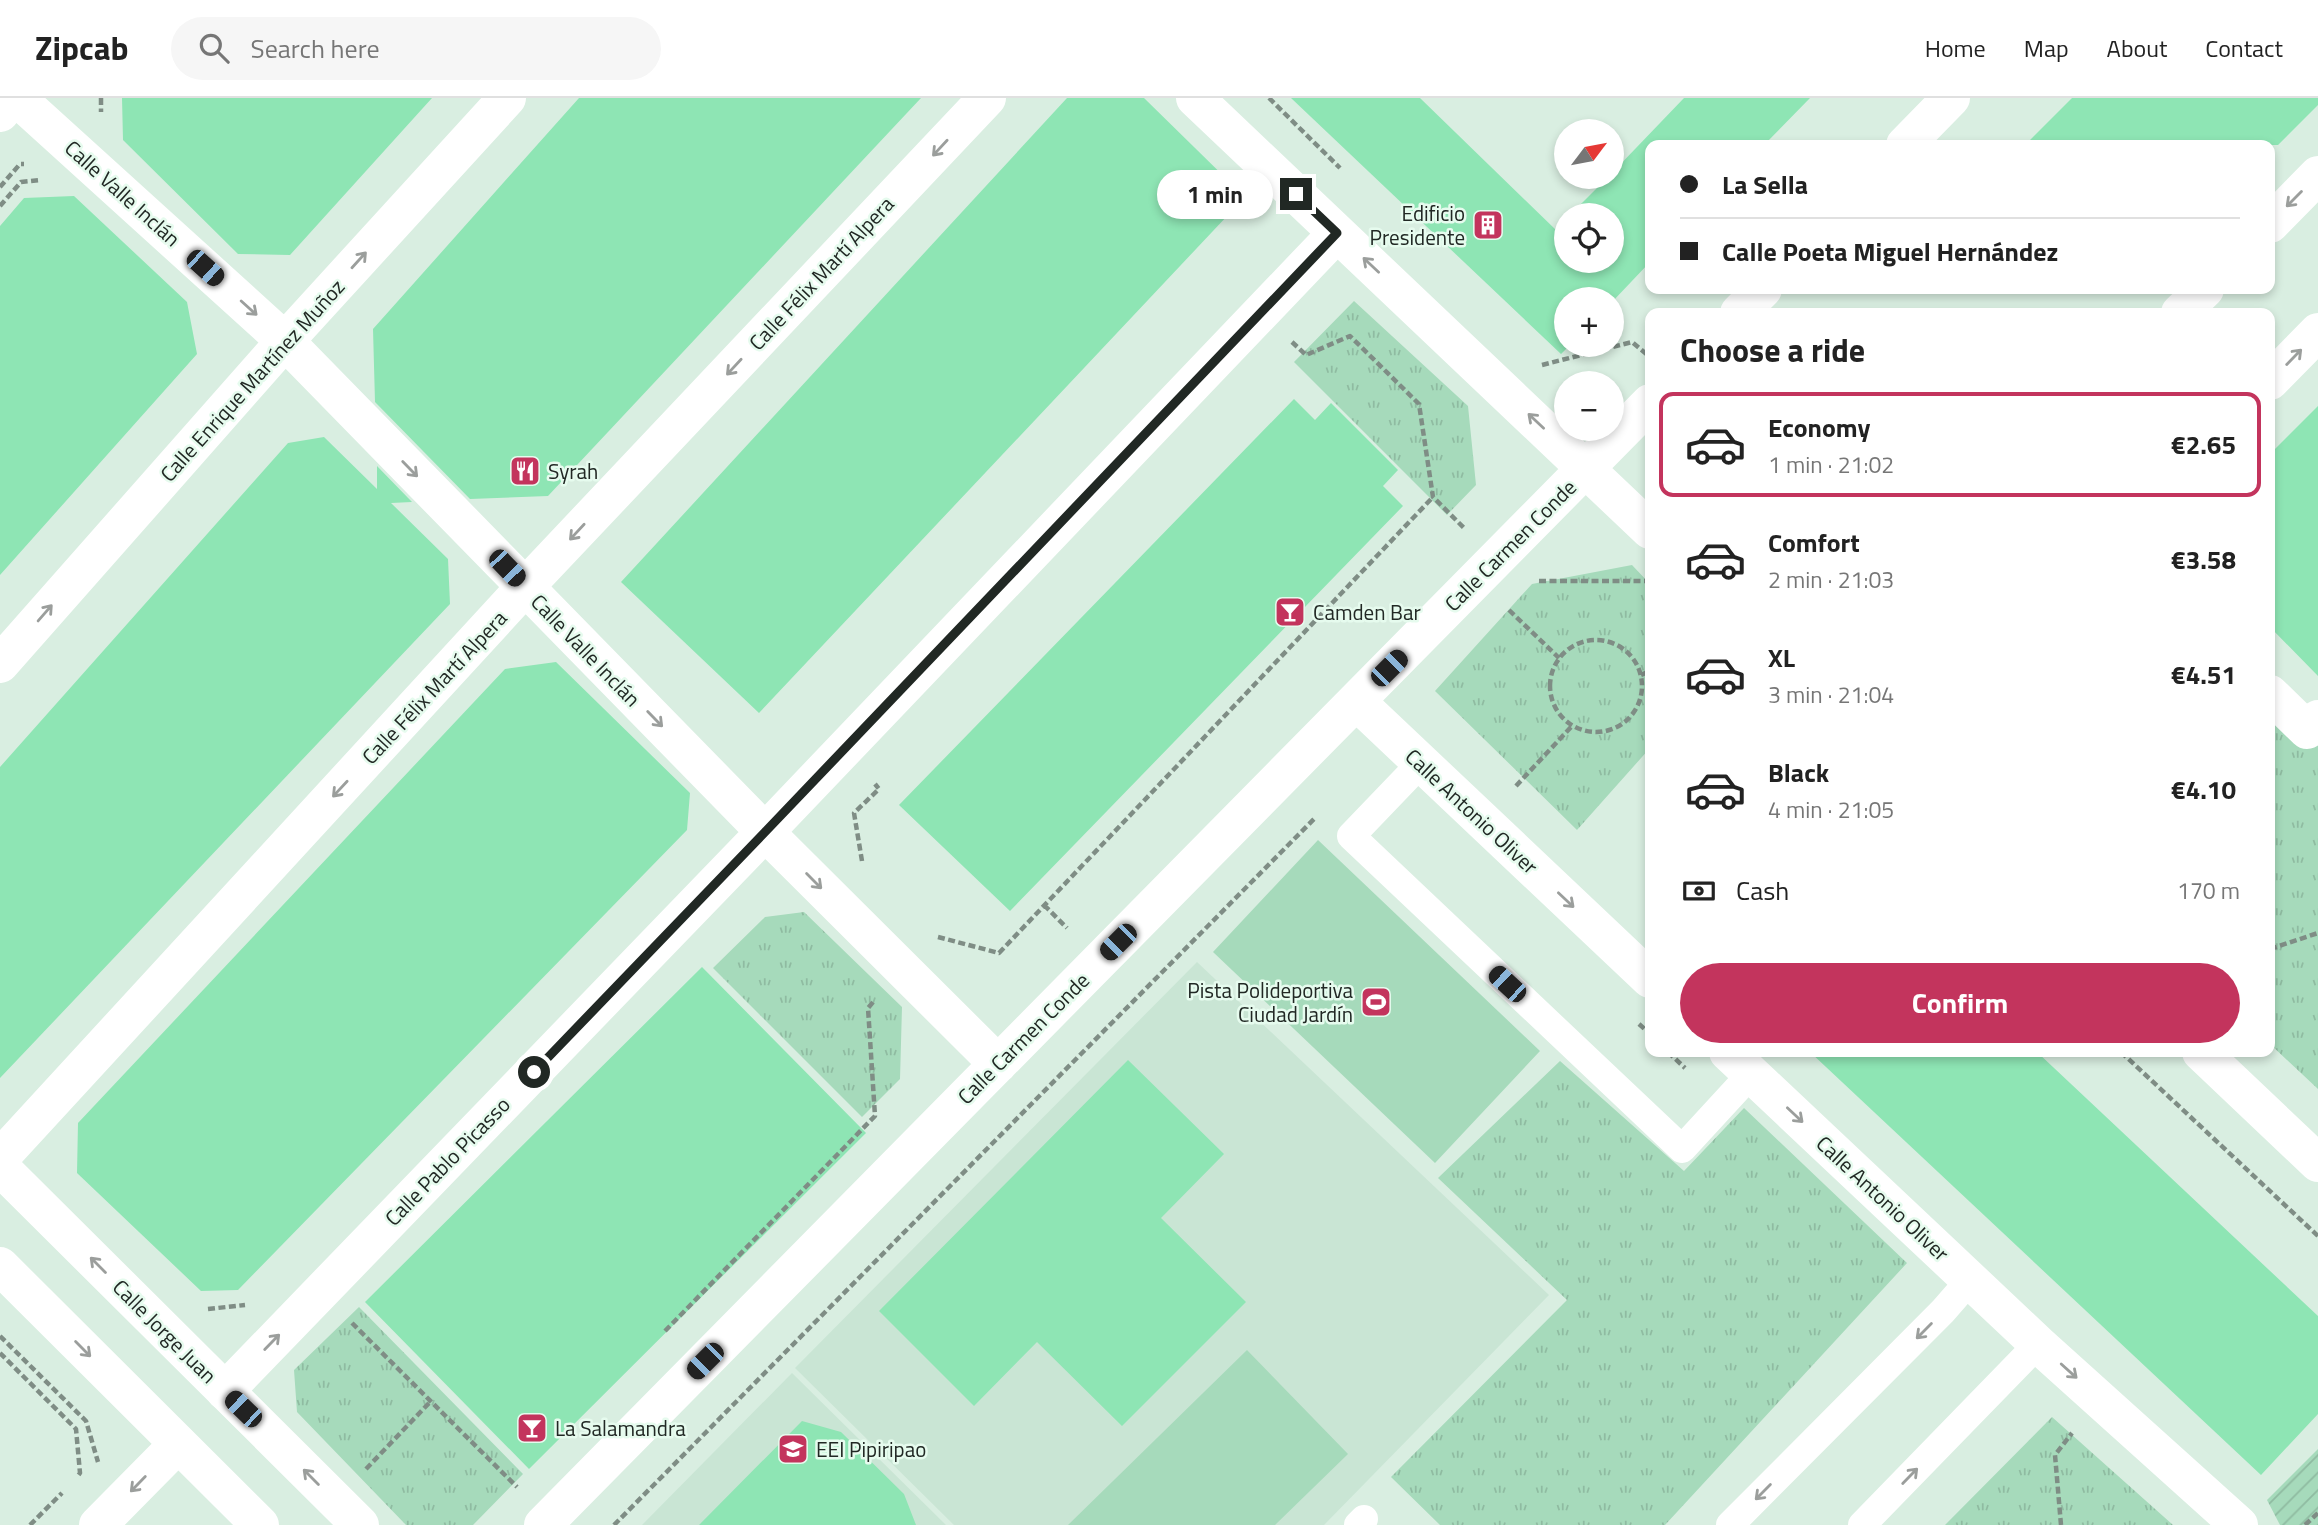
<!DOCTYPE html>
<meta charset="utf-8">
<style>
body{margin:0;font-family:"Titillium Web",sans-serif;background:#f6f6f6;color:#222;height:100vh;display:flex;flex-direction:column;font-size:26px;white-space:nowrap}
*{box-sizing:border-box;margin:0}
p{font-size:23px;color:#767676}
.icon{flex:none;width:38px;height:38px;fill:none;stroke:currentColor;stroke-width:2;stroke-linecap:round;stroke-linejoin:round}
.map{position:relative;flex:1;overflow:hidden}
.panel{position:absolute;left:1645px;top:210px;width:630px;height:749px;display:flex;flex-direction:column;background:#fff;border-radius:14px;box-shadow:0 4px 10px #0003}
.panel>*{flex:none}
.banner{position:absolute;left:1645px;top:42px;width:630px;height:154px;border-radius:14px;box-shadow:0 4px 10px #0003;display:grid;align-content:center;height:154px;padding:0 35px;background:#fff}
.needle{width:46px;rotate:58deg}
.buttons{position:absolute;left:1554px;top:21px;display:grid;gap:14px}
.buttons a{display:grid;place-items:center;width:70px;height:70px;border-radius:50%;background:#fff;box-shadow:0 4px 10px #0003;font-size:35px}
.end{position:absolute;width:32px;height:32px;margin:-16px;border:9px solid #212824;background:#fff;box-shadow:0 0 0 4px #fff}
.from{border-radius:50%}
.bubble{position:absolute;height:49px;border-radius:24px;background:#fff;box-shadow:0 4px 10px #0003;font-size:23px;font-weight:700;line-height:49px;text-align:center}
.car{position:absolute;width:21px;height:42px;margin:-21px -10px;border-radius:9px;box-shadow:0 0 5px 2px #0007;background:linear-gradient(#222 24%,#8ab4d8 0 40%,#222 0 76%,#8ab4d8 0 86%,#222 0)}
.banner b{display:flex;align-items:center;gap:24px;height:66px;font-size:26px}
.banner b+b{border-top:2px solid #e0e0e0}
.banner i{width:18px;height:18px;background:#222}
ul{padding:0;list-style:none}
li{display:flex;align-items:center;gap:21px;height:105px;margin:0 14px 10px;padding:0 21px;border:4px solid transparent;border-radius:14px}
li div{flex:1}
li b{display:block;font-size:26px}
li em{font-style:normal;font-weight:700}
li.selected{border-color:#c3345d}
li>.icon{width:63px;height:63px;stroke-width:1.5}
h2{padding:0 35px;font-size:32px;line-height:84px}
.pay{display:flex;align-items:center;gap:18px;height:77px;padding:0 35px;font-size:26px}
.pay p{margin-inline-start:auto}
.button{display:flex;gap:14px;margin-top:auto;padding:14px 35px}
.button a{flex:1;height:80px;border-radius:42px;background:#c3345d;color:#fff;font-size:28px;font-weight:700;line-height:80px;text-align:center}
header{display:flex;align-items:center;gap:42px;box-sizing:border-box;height:98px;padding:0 35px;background:#fff;border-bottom:2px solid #e0e0e0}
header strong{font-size:33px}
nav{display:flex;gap:38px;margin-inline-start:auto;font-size:24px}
.search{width:490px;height:63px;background:#f6f6f6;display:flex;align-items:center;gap:18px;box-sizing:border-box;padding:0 24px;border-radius:38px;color:#767676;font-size:26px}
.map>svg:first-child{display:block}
.built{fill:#c9e5d4}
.grass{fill:#a6dabb}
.park{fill:url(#park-tufts)}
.garden{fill:url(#garden-furrows)}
.building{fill:#8ee5b4}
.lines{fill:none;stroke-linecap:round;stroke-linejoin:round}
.path{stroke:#7f8d85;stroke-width:4.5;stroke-dasharray:7 3.5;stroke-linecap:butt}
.service{stroke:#fff;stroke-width:28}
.minor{stroke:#fff;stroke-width:38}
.secondary{stroke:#fff;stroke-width:38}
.primary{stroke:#fff;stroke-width:38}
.oneway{stroke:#9b9e9c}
.route{stroke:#212824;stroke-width:9}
.labels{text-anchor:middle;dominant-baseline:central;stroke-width:5;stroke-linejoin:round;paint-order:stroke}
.street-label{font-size:21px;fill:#212824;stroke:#e6fbee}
.poi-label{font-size:21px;fill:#212824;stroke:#e6fbee;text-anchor:start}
</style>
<header>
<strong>Zipcab</strong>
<div class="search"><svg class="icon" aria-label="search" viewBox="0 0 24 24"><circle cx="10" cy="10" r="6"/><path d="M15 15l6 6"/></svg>Search here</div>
<nav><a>Home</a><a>Map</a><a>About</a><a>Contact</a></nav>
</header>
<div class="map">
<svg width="2318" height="1427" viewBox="0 0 2318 1427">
<defs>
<pattern id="park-tufts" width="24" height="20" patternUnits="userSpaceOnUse" patternTransform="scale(1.75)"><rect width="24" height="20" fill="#a6dabb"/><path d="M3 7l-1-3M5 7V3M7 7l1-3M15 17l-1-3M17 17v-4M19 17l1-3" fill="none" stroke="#8fbba1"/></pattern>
<pattern id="garden-furrows" width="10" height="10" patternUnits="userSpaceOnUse" patternTransform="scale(1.75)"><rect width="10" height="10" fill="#a6dabb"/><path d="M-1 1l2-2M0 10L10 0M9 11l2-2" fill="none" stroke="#8fbba1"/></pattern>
</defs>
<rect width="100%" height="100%" fill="#d9eee1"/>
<path class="built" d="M 1197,864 L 1549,1197 L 1324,1427 L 954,1427 L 795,1270 Z
M 792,1275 L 946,1427 L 642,1427 Z"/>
<path class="grass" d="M 1318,742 L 1540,953 L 1435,1065 L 1213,854 Z
M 1247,1252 L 1348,1356 L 1275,1427 L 1068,1427 Z"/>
<path class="park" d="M 1354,203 L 1468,308 L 1476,387 L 1447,417 L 1294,264 Z
M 1632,467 L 1650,486 L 1650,650 L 1577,732 L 1435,593 L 1532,486 Z
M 2270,606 L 2318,633 L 2318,991 L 2270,946 Z
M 804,814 L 902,909 L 900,981 L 862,1019 L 713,870 L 765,819 Z
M 1560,963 L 1684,1073 L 1744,1010 L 1907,1165 L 1665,1427 L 1440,1427 L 1391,1379 L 1567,1202 L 1438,1080 Z
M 359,1209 L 523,1376 L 473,1427 L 406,1427 L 297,1314 L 294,1272 Z
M 2052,1319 L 2173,1427 L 1945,1427 Z"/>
<path class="garden" d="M 2318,1351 L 2318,1427 L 2280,1427 L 2267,1402 Z"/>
<path class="building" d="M 122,0 L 432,0 L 290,157 L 238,156 L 123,42 Z
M 579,0 L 921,0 L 548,398 L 470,401 L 375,304 L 373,231 Z
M 1067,0 L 1144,0 L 1245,99 L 759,615 L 621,484 Z
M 1291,0 L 1420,0 L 1556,132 L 1566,122 L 1566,163 L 1612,163 L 1612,117 L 1570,117 L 1608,79 L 1612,79 L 1612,75 L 1684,0 L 1810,0 L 1764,47 L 1650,47 L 1650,164 L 1612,204 L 1612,201 L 1566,201 L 1566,247 L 1570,247 L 1561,256 Z
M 2072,0 L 2318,0 L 2318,7 L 2278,47 L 2025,47 Z
M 74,98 L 187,204 L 197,256 L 0,477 L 0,128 L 24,100 Z
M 1294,301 L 1315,322 L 1331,305 L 1398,372 L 1383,388 L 1403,408 L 1010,813 L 899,707 Z
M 2318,308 L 2318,578 L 2270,529 L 2270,356 Z
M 324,339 L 377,391 L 377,368 L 412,404 L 391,405 L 448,461 L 450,506 L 0,980 L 0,669 L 288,345 Z
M 556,564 L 690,695 L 687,732 L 238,1192 L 201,1193 L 77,1075 L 78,1025 L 505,571 Z
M 702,869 L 866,1035 L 529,1371 L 365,1204 Z
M 1810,954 L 2037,954 L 2318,1218 L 2318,1316 L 2261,1377 Z
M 1128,962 L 1224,1056 L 1161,1120 L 1246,1204 L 1122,1328 L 1037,1244 L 974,1308 L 879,1213 Z
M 802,1323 L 841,1334 L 904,1396 L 916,1427 L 699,1427 Z"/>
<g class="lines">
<path class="path" d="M 101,0 L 101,14
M 1269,0 L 1340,70
M 0,89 L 20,66 L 24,66
M 0,108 L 21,84 L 40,82
M 1292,244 L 1306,257 L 1350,238 L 1419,306 L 1433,399 L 1465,431
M 1542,267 L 1632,244 L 1650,259
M 1539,483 L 1647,483 L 1650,480
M 1509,512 L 1559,560
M1550 588a46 46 0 1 1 92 0a46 46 0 1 1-92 0Z
M 1641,577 L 1650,573
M 1516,688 L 1572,628
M 862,763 L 854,715 L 879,691 L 875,686
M 1044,807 L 1067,830
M 938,839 L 999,855 L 1433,399
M 2270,851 L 2318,835
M 1639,926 L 1650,936
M 1668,954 L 1685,970
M 2121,954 L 2318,1138
M 208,1211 L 245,1207
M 352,1225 L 517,1389
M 665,1233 L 875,1018 L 868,910 L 874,903
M 0,1238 L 86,1323 L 98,1364
M 0,1255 L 76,1331 L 80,1375 L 77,1379
M 366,1371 L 431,1303
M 30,1427 L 62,1395
M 614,1427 L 1314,721
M 2061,1427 L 2055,1357 L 2072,1335
M 2305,1427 L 2318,1415"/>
<path class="service" d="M 1421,665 L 1351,738 L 1682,1051 L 1751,976
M 1358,1427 L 1364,1421
M 1730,1427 L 1943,1213 L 1970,1182
M 1862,1427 L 2038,1246"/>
<path class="minor" d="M 17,0 L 285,243 L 765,734 L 998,966
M 1195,0 L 1650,432
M 1905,47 L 1951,0
M 2270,126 L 2318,77
M 1739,215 L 1763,191
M 2180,215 L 2205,191
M 2270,283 L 2318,234
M 0,566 L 285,243 L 507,0
M 2270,596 L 2307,632 L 2318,621
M 1356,603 L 1650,881
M 1728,954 L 2038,1246 L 2239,1427
M 2201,954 L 2318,1065
M 0,1060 L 525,489 L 987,0
M 225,1293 L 765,734 L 1337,135
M 98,1427 L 178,1346
M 543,1427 L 1650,305"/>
<path class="secondary" d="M 0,15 L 13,0"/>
<path class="primary" d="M 0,1069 L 360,1427
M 0,1168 L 260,1427"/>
</g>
<defs><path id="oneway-shaft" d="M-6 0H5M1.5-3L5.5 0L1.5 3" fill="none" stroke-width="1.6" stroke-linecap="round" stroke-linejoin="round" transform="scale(1.75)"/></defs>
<g class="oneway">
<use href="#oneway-shaft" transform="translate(940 50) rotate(133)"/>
<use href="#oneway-shaft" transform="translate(2294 101) rotate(135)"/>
<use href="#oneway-shaft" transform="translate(359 162) rotate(-48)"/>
<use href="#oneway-shaft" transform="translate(1371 167) rotate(-137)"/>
<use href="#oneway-shaft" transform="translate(249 210) rotate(42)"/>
<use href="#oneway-shaft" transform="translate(2294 259) rotate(-46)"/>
<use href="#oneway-shaft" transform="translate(734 269) rotate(133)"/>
<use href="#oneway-shaft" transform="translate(1536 323) rotate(-137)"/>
<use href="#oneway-shaft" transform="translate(410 371) rotate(46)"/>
<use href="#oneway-shaft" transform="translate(577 434) rotate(133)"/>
<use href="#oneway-shaft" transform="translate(45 515) rotate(-49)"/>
<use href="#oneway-shaft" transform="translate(655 621) rotate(46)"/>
<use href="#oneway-shaft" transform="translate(340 691) rotate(133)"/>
<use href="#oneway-shaft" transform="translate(814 783) rotate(45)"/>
<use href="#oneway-shaft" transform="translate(1566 802) rotate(43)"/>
<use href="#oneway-shaft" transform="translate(1795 1017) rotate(43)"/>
<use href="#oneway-shaft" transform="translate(98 1167) rotate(-135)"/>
<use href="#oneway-shaft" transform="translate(1924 1233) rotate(135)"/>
<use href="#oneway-shaft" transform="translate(272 1244) rotate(-46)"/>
<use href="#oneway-shaft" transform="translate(83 1251) rotate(45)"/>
<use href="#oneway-shaft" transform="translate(2069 1273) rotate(42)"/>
<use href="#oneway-shaft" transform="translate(1910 1378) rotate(-46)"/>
<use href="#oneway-shaft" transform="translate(311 1379) rotate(-135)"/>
<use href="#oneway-shaft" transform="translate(138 1386) rotate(134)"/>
<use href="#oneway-shaft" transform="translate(1763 1394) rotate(135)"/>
</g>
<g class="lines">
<path class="route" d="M 534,974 L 765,734 L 1337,135 L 1296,96"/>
</g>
<defs>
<g id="building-square" transform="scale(1.575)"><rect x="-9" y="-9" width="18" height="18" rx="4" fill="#c3345d" stroke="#e6fbee"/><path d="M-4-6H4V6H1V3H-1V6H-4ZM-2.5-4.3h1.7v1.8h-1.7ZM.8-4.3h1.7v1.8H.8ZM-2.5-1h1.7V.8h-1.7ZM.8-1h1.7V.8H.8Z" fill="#fff"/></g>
<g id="restaurant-square" transform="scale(1.575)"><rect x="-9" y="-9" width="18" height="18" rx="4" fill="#c3345d" stroke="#e6fbee"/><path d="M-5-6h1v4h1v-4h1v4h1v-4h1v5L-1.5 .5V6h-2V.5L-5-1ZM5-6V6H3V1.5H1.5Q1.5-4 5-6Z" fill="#fff"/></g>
<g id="bar-square" transform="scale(1.575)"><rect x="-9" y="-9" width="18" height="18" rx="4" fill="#c3345d" stroke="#e6fbee"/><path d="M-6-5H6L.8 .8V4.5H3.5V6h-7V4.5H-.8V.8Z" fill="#fff"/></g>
<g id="stadium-square" transform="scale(1.575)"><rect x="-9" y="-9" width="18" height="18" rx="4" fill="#c3345d" stroke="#e6fbee"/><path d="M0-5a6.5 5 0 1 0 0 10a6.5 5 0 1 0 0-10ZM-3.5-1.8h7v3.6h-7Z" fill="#fff"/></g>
<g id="school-square" transform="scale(1.575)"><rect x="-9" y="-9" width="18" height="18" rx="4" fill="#c3345d" stroke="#e6fbee"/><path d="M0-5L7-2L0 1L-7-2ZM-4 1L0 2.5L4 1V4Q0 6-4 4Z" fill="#fff"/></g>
</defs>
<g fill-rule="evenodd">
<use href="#building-square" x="1488" y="127"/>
<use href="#restaurant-square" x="525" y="373"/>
<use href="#bar-square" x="1290" y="514"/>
<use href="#stadium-square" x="1376" y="904"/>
<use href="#bar-square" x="532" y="1330"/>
<use href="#school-square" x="793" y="1351"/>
</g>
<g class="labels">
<g class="street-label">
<text transform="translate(123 95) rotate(42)">Calle Valle Inclán</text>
<text transform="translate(821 175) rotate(-47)">Calle Félix Martí Alpera</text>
<text transform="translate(252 282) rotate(-48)">Calle Enrique Martínez Muñoz</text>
<text transform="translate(1510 447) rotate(-45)">Calle Carmen Conde</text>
<text transform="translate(586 552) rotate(46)">Calle Valle Inclán</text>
<text transform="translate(434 589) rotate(-47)">Calle Félix Martí Alpera</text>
<text transform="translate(1472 713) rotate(43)">Calle Antonio Oliver</text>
<text transform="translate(1023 940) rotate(-45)">Calle Carmen Conde</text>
<text transform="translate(447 1063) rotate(-46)">Calle Pablo Picasso</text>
<text transform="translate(1883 1100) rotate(43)">Calle Antonio Oliver</text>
<text transform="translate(165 1233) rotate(45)">Calle Jorge Juan</text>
</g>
<g class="poi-label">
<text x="1465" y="115" text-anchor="end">Edificio<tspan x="1465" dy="24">Presidente</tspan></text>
<text x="548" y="373">Syrah</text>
<text x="1313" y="514">Camden Bar</text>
<text x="1353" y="892" text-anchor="end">Pista Polideportiva<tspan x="1353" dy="24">Ciudad Jardín</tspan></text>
<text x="555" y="1330">La Salamandra</text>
<text x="816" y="1351">EEI Pipiripao</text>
</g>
</g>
</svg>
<div class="buttons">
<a><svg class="needle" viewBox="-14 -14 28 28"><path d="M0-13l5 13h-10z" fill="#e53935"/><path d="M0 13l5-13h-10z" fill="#767676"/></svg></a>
<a><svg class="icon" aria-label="locate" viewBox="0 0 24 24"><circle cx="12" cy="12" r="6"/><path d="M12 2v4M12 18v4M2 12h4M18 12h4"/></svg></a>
<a>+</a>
<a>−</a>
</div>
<i class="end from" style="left:534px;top:974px"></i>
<i class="end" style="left:1296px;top:96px"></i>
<div class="bubble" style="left:1157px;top:72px;width:116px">1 min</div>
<i class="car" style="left:205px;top:170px;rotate:132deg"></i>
<i class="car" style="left:507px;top:470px;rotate:136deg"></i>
<i class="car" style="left:1389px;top:570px;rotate:45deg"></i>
<i class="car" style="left:1118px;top:844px;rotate:225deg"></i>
<i class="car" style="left:1507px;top:886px;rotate:313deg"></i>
<i class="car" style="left:705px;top:1263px;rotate:225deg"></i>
<i class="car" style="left:243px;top:1311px;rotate:314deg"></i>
<div class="banner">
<b><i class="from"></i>La Sella</b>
<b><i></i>Calle Poeta Miguel Hernández</b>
</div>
<section class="panel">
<h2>Choose a ride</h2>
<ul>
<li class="selected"><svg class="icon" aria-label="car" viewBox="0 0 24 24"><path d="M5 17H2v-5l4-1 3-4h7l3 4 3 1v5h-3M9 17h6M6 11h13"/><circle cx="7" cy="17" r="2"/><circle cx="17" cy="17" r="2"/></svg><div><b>Economy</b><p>1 min · 21:02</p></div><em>€2.65</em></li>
<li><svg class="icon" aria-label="car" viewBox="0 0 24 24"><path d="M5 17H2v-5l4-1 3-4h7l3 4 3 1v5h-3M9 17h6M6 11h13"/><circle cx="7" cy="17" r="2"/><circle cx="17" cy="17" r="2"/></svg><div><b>Comfort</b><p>2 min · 21:03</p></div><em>€3.58</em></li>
<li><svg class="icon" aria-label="car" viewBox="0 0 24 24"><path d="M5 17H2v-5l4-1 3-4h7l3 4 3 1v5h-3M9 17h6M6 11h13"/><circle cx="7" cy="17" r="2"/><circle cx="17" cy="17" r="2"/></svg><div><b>XL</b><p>3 min · 21:04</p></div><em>€4.51</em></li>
<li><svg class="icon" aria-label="car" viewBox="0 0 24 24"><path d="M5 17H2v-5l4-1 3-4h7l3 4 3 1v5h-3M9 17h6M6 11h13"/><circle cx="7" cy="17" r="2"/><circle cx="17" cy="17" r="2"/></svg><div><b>Black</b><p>4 min · 21:05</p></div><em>€4.10</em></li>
</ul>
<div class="pay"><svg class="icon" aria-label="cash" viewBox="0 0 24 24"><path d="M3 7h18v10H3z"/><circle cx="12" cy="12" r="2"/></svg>Cash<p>170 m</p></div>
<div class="button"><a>Confirm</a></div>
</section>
</div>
